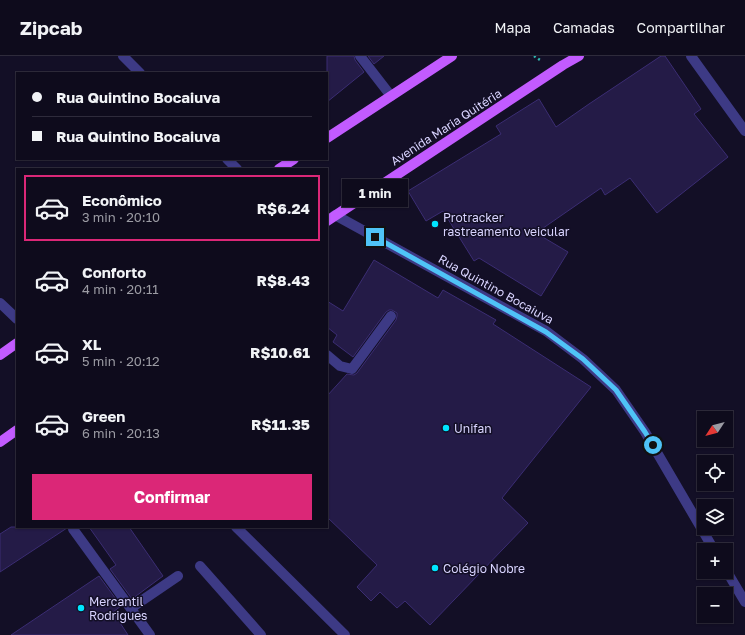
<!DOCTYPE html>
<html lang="pt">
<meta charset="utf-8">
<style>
body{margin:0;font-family:"Golos Text",sans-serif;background:#1c1929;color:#f1f3f6;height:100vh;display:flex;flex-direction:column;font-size:15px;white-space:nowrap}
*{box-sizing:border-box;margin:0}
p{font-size:13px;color:#9b9ba3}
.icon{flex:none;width:22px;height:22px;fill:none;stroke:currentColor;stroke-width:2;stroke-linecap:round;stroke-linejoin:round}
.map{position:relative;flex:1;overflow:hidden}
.side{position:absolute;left:16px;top:112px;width:312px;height:360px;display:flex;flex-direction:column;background:#0e0b1c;border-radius:0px;box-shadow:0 1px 3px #0004,0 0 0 1px #2e2b3b}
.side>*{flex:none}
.top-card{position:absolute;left:16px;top:16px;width:312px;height:88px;border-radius:0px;box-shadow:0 1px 3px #0004,0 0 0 1px #2e2b3b;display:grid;align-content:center;height:88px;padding:0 16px;background:#0e0b1c}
.needle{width:26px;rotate:234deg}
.tools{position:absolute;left:697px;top:355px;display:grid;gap:8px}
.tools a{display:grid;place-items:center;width:36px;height:36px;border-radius:0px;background:#0e0b1c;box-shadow:0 1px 3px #0004,0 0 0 1px #2e2b3b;font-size:20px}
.end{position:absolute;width:18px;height:18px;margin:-9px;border:5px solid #4fc3f7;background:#111;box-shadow:0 0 0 2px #111}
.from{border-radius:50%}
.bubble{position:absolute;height:28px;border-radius:0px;background:#0e0b1c;box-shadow:0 1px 3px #0004,0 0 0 1px #2e2b3b;font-size:13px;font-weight:700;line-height:28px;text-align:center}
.top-card b{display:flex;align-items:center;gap:14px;height:38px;font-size:15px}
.top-card b+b{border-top:1px solid #2e2b3b}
.top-card i{width:10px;height:10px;background:#f1f3f6}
ul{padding:7px 0 0;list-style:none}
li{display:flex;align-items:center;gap:12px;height:66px;margin:0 8px 6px;padding:0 8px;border:2px solid transparent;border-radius:0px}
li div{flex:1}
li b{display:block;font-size:15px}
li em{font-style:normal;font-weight:700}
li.selected{border-color:#db2777}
li>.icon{width:36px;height:36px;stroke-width:1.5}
.button{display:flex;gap:8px;margin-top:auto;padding:8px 16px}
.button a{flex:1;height:46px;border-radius:0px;background:#db2777;color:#fff;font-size:16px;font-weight:700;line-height:46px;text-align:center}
header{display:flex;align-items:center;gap:24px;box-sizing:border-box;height:56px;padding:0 20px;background:#0e0b1c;border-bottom:1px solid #2e2b3b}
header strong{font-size:19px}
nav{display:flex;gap:22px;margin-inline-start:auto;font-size:14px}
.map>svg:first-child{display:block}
.building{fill:#241b47;stroke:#3b2d73}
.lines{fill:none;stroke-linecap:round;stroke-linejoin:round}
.path{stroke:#2fb8b0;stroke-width:2.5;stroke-dasharray:2 3;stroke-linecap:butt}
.minor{stroke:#3d3a85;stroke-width:10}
.major{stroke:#c25bff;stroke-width:10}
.route{stroke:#4fc3f7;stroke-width:5}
.poi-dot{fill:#00e5ff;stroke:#130f26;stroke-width:1.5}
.labels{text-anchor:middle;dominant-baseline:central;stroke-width:3;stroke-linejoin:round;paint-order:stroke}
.street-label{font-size:12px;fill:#d9d4ff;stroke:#130f26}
.poi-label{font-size:12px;fill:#d9d4ff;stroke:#130f26;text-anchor:start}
</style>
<header>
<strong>Zipcab</strong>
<nav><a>Mapa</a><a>Camadas</a><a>Compartilhar</a></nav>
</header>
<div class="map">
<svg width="745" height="579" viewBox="0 0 745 579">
<rect width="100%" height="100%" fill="#130f26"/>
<path class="building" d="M 327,0 L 354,0 L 355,4 L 364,16 L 327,46 Z
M 368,0 L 384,0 L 374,8 Z
M 661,0 L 665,0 L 701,53 L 694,58 L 728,101 L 657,157 L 630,122 L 605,139 L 601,132 L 536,177 L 568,196 L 541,240 L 479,202 L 474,205 L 443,155 L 426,165 L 408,135 L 501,78 L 496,70 L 539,43 L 556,71 L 589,48 Z
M 374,204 L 438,242 L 443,234 L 496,264 L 493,268 L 591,331 L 502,442 L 528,467 L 430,569 L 405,545 L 397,552 L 380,536 L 371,545 L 357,531 L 377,509 L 327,461 L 327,340 L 347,318 L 354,319 L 357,317 L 396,264 L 397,260 L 397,257 L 392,254 L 389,254 L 386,256 L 353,301 L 333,286 L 337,279 L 327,271 L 327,245 L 343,255 Z
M 11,471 L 67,471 L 67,472 L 0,516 L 0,478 Z
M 89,471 L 129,471 L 163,520 L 132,543 L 110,513 L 116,509 Z
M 99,520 L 121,550 L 113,556 L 128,579 L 11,579 Z"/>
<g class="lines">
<path class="path" d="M 534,0 L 540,4"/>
<path class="minor" d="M 123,0 L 140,17
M 360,0 L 391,40
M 691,0 L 745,75
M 227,103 L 237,113
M 335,159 L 546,275 L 583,303 L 616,334 L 645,376 L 714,494
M 0,247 L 17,263
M 327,299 L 340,310 L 352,313 L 391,260
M 236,471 L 345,579
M 73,473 L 150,579
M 200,510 L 261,579
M 726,514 L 745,546
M 131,552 L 178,520"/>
<path class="major" d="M 327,82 L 452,0
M 279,113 L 294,103
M 327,165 L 563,9 L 579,0
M 0,299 L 17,287
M 0,386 L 17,374"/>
</g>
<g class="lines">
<path class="route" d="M 375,181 L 546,276 L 583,303 L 616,334 L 645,376 L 653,389"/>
</g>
<g class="poi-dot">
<circle cx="435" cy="168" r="4"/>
<circle cx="446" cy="372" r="4"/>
<circle cx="435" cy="512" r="4"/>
<circle cx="81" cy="552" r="4"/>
</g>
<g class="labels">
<g class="street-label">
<text transform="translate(446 71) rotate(-33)">Avenida Maria Quitéria</text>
<text transform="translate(496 233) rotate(29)">Rua Quintino Bocaiuva</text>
</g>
<g class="poi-label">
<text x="443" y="161">Protracker<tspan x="443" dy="14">rastreamento veicular</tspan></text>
<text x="454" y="372">Unifan</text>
<text x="443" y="512">Colégio Nobre</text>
<text x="89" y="545">Mercantil<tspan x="89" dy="14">Rodrigues</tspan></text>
</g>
</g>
</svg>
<div class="tools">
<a><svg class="needle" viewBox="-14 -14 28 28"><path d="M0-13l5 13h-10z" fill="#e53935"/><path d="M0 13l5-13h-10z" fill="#9b9ba3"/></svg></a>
<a><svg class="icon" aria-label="locate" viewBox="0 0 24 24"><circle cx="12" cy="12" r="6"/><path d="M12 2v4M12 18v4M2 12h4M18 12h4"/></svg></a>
<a><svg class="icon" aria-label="layers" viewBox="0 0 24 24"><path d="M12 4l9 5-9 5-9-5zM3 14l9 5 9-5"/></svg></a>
<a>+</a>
<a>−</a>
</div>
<i class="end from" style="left:653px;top:389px"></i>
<i class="end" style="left:375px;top:181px"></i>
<div class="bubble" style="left:342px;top:123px;width:66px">1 min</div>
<div class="top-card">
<b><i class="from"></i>Rua Quintino Bocaiuva</b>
<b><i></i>Rua Quintino Bocaiuva</b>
</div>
<section class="side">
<ul>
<li class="selected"><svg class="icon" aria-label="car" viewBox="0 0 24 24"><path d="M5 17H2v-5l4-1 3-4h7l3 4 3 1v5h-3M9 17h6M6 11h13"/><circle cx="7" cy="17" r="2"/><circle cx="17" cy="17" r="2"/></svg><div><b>Econômico</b><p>3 min · 20:10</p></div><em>R$6.24</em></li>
<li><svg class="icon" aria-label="car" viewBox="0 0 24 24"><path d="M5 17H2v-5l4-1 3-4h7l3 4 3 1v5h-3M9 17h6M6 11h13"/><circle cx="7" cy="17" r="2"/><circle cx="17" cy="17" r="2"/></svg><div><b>Conforto</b><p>4 min · 20:11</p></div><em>R$8.43</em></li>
<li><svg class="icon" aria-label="car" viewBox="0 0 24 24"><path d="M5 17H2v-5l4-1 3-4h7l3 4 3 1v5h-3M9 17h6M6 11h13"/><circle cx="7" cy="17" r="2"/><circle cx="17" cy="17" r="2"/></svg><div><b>XL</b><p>5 min · 20:12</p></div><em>R$10.61</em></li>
<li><svg class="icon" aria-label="car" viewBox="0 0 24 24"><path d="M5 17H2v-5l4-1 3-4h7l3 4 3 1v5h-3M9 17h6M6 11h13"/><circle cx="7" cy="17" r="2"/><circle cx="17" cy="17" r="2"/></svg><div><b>Green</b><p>6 min · 20:13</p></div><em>R$11.35</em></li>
</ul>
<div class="button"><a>Confirmar</a></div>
</section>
</div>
